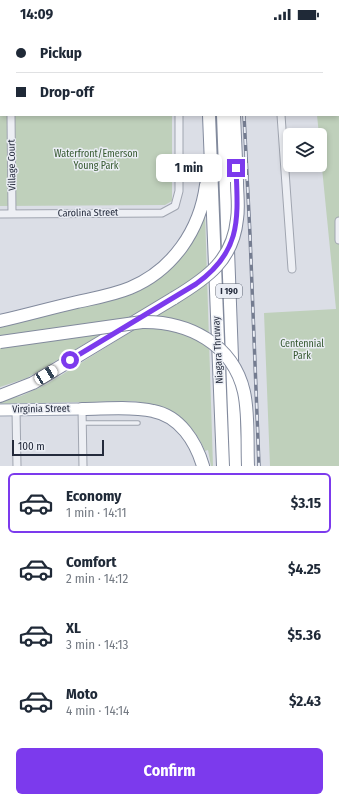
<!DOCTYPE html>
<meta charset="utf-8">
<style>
body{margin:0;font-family:"Fira Sans Condensed",sans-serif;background:#f2f2f3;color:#1f2937;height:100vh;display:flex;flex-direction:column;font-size:15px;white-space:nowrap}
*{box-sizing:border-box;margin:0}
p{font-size:13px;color:#747a83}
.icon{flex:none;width:22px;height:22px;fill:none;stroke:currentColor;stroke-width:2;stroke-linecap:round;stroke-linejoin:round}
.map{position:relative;height:438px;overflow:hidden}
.panel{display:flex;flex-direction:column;background:#fff;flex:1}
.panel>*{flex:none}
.guide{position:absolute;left:0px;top:0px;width:339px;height:88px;box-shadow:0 2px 6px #0003;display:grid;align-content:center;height:88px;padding:0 16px;background:#fff}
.tools{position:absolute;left:283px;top:100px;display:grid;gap:8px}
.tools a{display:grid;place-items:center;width:44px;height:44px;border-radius:6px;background:#fff;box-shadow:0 2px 6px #0003;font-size:20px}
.scale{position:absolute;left:12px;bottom:10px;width:92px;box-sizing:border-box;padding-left:4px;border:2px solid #242b3c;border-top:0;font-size:11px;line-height:14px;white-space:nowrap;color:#242b3c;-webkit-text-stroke:3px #eaedf4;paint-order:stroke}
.end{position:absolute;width:18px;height:18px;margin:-9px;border:5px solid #7c3aed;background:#fff;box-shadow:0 0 0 2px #fff}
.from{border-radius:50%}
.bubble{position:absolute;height:28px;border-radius:6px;background:#fff;box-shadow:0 2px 6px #0003;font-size:13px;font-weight:700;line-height:28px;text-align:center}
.car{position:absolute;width:12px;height:24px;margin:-12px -6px;border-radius:5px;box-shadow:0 0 3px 1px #0007;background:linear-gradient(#fff 24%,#345 0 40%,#fff 0 76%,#345 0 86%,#fff 0)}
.guide b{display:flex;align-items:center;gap:14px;height:38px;font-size:15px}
.guide b+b{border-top:1px solid #e0e1e3}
.guide i{width:10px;height:10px;background:#1f2937}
ul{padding:7px 0 0;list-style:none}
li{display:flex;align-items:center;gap:12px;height:60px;margin:0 8px 6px;padding:0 8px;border:2px solid transparent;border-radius:6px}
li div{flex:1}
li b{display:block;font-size:15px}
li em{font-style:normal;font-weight:700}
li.selected{border-color:#7c3aed}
li>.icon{width:36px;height:36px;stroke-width:1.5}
.button{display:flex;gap:8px;margin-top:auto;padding:8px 16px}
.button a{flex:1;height:46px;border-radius:6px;background:#7c3aed;color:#fff;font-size:16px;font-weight:700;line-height:46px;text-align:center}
.status{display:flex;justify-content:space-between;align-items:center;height:28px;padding:0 20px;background:#fff;direction:ltr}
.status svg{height:11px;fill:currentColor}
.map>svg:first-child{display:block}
.green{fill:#bfd0bb}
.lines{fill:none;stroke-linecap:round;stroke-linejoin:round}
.lane-casing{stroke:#a0a5b0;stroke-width:5.5}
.street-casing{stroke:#a0a5b0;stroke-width:9}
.primary-casing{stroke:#9aa2b2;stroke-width:13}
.highway-casing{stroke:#828a9d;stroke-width:14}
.lane{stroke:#edeff4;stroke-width:3.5}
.street{stroke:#edeff4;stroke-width:7}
.primary{stroke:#fff;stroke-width:11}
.highway{stroke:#fff;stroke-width:12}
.rail-casing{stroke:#747c90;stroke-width:3.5}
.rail{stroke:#eaedf4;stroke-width:2;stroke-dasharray:6;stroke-linecap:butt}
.highway-bridge-casing{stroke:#828a9d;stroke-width:14;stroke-linecap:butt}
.highway-bridge{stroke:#fff;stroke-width:12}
.route{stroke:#7c3aed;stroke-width:5}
.labels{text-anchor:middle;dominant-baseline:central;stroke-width:3;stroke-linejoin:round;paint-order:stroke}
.shield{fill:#eaedf4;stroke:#5f6573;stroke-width:1}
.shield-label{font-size:9px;font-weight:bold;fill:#242b3c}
.park-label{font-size:10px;fill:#365931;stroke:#eaedf4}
.street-label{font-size:10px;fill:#242b3c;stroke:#eaedf4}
</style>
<div class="status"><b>14:09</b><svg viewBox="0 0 49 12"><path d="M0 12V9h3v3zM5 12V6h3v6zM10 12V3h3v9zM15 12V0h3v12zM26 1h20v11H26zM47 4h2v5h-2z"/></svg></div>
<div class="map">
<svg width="339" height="438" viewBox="0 0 339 438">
<rect width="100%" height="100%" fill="#dbdee6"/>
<path class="green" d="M 0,0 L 173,0 L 1,1 L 1,87 L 172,87 L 172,173 L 165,177 L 0,178 Z
M 339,9 L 339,438 L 270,438 L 264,285 L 336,281 L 320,120 L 320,107 L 319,107 L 317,87 L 338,87 Z
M 205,185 L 213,438 L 211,438 L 208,422 L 205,423 C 192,390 165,377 132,373 L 0,376 L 0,373 L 21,368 L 47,356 L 161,285 L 178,273 L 174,264 L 135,286 L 27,350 L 0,359 L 0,297 L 159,250 Z"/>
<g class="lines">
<g class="lane-casing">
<path id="lane" d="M 82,395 L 138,395"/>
</g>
<g class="street-casing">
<path id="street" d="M 20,1 L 21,0
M 180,1 L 180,0
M 288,1 L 289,0
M 0,53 L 1,53
M 11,87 L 12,186
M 281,87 L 292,241
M 0,186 L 162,185 L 175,178 L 179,163 L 179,87
M 339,193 L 339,212
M 82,381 L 83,438
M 16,382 L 17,438"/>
</g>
<g class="primary-casing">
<path id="primary" d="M 0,382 L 82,381"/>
</g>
<g class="highway-casing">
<path id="highway" d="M 207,0 L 207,1
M 220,0 L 220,1
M 209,87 L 223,438
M 223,87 L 236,438
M 234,87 L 237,154
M 0,293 C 26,287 51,280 77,274 C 95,270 113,267 130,260 C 173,242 200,202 206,157
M 0,368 L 33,355 L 174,270
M 82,381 C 104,381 133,378 153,383 C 180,388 196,414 203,438"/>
</g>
<use href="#lane" class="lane"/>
<use href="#street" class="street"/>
<use href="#primary" class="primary"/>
<use href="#highway" class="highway"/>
<g class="rail-casing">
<path id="rail" d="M 240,0 L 240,1
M 244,87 L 250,207 L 259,438"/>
</g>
<use href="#rail" class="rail"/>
<g class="highway-bridge-casing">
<path id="highway-bridge" d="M 174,270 C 207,250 233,232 237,191 C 239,179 237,166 237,154
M 0,314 L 142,294 C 188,293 233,316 244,364 C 249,387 247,415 248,438"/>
</g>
<use href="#highway-bridge" class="highway-bridge"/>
</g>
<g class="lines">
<path class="route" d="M 70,332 L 196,256 C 242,223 238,191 236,140"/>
</g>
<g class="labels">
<rect class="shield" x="216" y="256" width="26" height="14" rx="3"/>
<g class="shield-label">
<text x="229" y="263">I 190</text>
</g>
<g class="park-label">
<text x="96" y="126">Waterfront/Emerson<tspan x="96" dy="12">Young Park</tspan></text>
<text x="302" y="316">Centennial<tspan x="302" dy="12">Park</tspan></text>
</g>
<g class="street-label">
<text transform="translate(12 137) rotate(-91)">Village Court</text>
<text transform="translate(88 185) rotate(-1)">Carolina Street</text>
<text transform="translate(218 322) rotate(-93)">Niagara Thruway</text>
<text transform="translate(41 381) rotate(-1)">Virginia Street</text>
</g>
</g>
</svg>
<div class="tools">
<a><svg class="icon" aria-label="layers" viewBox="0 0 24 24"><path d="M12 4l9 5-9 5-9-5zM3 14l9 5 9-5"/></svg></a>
</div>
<div class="scale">100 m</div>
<i class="end from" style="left:70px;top:332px"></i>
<i class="end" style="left:236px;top:140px"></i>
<div class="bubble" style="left:156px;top:126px;width:66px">1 min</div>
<i class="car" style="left:46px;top:347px;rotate:59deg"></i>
<div class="guide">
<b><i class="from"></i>Pickup</b>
<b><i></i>Drop-off</b>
</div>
</div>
<section class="panel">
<ul>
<li class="selected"><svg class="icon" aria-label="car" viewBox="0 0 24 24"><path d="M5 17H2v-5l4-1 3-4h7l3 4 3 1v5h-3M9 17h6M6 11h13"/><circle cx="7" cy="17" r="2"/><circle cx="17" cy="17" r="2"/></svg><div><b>Economy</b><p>1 min · 14:11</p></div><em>$3.15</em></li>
<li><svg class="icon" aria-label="car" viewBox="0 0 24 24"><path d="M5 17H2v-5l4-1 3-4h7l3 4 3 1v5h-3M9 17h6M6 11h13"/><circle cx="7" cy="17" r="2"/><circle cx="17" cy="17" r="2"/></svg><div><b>Comfort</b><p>2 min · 14:12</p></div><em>$4.25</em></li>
<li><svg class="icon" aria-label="car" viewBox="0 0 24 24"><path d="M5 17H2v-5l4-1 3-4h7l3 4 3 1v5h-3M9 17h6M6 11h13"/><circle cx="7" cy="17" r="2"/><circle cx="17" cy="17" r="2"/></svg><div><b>XL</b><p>3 min · 14:13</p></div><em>$5.36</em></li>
<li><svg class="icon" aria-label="car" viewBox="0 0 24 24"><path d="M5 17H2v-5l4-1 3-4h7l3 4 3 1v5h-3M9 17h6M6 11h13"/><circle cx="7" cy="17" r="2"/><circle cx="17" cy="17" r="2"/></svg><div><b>Moto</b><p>4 min · 14:14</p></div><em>$2.43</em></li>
</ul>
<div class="button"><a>Confirm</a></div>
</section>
